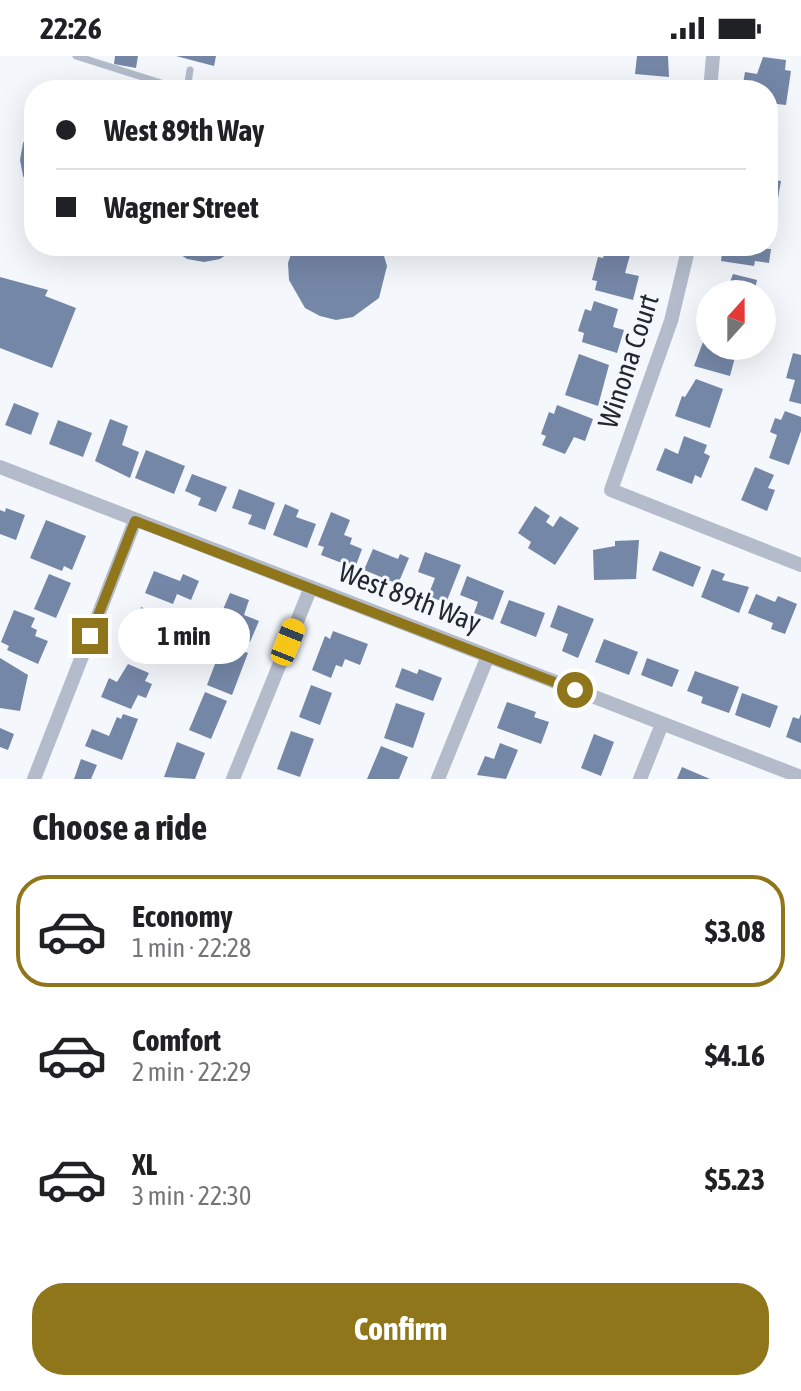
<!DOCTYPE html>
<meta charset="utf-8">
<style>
body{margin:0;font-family:"Asap Condensed",sans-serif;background:#f6f6f6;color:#202124;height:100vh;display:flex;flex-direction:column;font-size:30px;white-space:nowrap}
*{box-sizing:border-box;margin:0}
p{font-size:26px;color:#757577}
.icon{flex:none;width:44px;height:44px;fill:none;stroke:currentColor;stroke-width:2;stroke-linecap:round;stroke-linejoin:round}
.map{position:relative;height:723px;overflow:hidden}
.side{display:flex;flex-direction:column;background:#fff;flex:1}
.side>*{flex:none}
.banner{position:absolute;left:24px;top:24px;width:754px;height:176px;border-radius:32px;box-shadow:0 8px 32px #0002;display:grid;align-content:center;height:176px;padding:0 32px;background:#fff}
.needle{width:52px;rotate:21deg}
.controls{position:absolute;left:696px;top:224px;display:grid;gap:16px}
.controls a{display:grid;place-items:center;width:80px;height:80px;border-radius:50%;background:#fff;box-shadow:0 8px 32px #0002;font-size:40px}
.end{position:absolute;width:36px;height:36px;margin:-18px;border:10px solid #90761b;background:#fff;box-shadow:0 0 0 4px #fff}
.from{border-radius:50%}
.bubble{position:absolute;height:56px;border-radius:28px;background:#fff;box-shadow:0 8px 32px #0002;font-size:26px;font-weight:700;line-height:56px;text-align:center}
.car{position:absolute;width:24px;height:48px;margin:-24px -12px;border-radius:10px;box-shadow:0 0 6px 2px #0007;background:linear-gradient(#f5c518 24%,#345 0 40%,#f5c518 0 76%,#345 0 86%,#f5c518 0)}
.banner b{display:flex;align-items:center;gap:28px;height:76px;font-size:30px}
.banner b+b{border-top:2px solid #e0e0e0}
.banner i{width:20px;height:20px;background:#202124}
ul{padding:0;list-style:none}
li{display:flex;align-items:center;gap:24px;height:112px;margin:0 16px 12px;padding:0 16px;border:4px solid transparent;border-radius:32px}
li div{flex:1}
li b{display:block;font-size:30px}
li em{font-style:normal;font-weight:700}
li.current{border-color:#90761b}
li>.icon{width:72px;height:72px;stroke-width:1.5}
h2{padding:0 32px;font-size:36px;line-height:96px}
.primary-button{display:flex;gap:16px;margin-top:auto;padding:16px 32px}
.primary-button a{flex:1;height:92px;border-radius:32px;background:#90761b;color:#fff;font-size:32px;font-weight:700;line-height:92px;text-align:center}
.status{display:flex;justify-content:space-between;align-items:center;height:56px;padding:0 40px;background:#fff;direction:ltr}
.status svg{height:22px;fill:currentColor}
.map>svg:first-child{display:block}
.building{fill:#7587a7}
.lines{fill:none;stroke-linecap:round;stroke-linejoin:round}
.lane{stroke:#b4bccb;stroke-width:7}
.street{stroke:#b4bccb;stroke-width:14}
.route{stroke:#90761b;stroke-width:10}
.labels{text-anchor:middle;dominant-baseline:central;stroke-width:6;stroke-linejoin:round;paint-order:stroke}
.street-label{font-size:28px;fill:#222831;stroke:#f4f7fc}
</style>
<div class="status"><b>22:26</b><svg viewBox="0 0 49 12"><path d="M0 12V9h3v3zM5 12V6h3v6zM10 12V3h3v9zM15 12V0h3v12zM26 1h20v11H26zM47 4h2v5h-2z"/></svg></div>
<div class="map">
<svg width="801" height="723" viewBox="0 0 801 723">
<rect width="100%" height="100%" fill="#f4f7fc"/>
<path class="building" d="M 115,0 L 138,0 L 136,12 L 114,8 Z
M 176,0 L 216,0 L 214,10 Z
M 637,0 L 668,0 L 669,21 L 635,18 Z
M 763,1 L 786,4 L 785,14 L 791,15 L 786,49 L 768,47 L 768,34 L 742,34 L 745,16 L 757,18 Z
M 768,58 L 777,59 L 773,100 L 768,100 Z
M 34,69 L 34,139 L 23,120 L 20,104 L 23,87 Z
M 768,113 L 776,114 L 775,124 L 781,125 L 777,148 L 772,148 L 770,161 Z
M 168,190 L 239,190 L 220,203 L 204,206 L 187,203 Z
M 294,190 L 381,190 L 387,210 L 379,242 L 353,261 L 336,264 L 320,260 L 305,252 L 289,224 L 288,207 Z
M 723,190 L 771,193 L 769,207 L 755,205 L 754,210 L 721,205 Z
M 606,193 L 630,199 L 625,217 L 639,220 L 633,244 L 595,234 L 597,225 L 592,224 L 598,201 L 603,202 Z
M 733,218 L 757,224 L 754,238 L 713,238 L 714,233 L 726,236 Z
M 0,221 L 48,234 L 45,240 L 76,252 L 52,312 L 0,292 Z
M 594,245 L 618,253 L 613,271 L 624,274 L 617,297 L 582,286 L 584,277 L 578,275 L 585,253 L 591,255 Z
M 706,278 L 710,279 L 710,290 L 738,290 L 730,320 L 694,310 Z
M 793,297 L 801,299 L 801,348 L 789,345 L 795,324 L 786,322 Z
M 579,298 L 609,309 L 598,350 L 565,339 Z
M 696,323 L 723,333 L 710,372 L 675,360 L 682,340 L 685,341 Z
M 14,347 L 39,357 L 31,379 L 5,369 Z
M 557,349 L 593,363 L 585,385 L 574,381 L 565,398 L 542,389 L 546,380 L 541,378 L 549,356 L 554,358 Z
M 785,355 L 801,361 L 801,375 L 789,409 L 769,402 L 777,379 L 770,376 L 775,362 L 781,364 Z
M 110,363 L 128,370 L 122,389 L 139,396 L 130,422 L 95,405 Z
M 58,364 L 92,377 L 83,401 L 49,388 Z
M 684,380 L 707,389 L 704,397 L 710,400 L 701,422 L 695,419 L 692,428 L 656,414 L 665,392 L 678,398 Z
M 146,394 L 185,410 L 174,438 L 135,422 Z
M 755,411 L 774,419 L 768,432 L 775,434 L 767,455 L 741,444 Z
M 192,418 L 227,431 L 216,456 L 198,449 L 201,442 L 185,435 Z
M 239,433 L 275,447 L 265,474 L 248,468 L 252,459 L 232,452 Z
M 285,448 L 299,454 L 296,461 L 316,468 L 307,492 L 273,479 Z
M 535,450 L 550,460 L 546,466 L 553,471 L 560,460 L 579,472 L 555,509 L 528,492 L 531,486 L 518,477 Z
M 6,452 L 25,459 L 16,484 L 0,478 L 0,454 L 5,456 Z
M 331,456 L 350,464 L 344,479 L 352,482 L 350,488 L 362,493 L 355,512 L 321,499 L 324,491 L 318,489 Z
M 46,464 L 86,480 L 72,514 L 64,510 L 62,515 L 30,502 Z
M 639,484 L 636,523 L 594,524 L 593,494 L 615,490 L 615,485 Z
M 373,493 L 398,503 L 400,498 L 409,502 L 398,528 L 364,514 Z
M 660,495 L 701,511 L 693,531 L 652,514 Z
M 425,496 L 461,509 L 446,547 L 428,540 L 435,522 L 418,516 Z
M 712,513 L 725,518 L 722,524 L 749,531 L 739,557 L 701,541 Z
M 154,515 L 180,525 L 183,518 L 199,525 L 191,544 L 177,538 L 173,548 L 145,537 Z
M 49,518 L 71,527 L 56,562 L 34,553 Z
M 467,520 L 504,535 L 493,564 L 474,557 L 478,546 L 460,539 Z
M 230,537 L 249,544 L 244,559 L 259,565 L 250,586 L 215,572 Z
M 756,538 L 775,546 L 778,540 L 797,548 L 785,578 L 771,573 L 773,567 L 748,557 Z
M 509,544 L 545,557 L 536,581 L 500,567 Z
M 558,549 L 594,563 L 578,602 L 562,595 L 568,578 L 550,571 Z
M 141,551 L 166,561 L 149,601 L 125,591 Z
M 14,554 L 35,562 L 31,571 L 37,574 L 35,580 L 48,585 L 38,608 L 7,594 L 9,590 L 1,586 Z
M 333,575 L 368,588 L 360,609 L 345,603 L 342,611 L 336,609 L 331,622 L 312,614 L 325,580 L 330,583 Z
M 604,583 L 638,596 L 629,619 L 595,606 Z
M 223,587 L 248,597 L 232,639 L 207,629 Z
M 0,602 L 28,619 L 20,655 L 0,652 Z
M 647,602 L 679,614 L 672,631 L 641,619 Z
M 128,608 L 149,617 L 145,625 L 152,628 L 146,642 L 138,639 L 131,653 L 101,641 L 109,622 L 117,626 Z
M 402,612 L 417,618 L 419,613 L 442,622 L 433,645 L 395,631 Z
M 695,615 L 739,631 L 729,657 L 701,647 L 703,641 L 687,635 Z
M 311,629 L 332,637 L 320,669 L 299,661 Z
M 205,636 L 227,645 L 211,683 L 189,674 Z
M 742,637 L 778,650 L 770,672 L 735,659 Z
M 507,646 L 536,656 L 534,661 L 549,666 L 541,688 L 497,672 Z
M 396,647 L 425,657 L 413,692 L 384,682 Z
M 123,658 L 138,663 L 122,704 L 85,690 L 92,673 L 109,680 L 117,661 L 121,663 Z
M 801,658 L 801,687 L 786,681 L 793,661 L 799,663 Z
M 0,672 L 14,678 L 8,694 L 0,691 Z
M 291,675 L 314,683 L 300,721 L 277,713 Z
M 594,678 L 614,686 L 601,720 L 581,712 Z
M 177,686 L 205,697 L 195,723 L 164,721 Z
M 500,687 L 518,694 L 506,723 L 477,719 L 485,700 L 494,703 Z
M 381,690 L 408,701 L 399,723 L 367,723 Z
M 81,703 L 97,709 L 91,723 L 74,723 Z
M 682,711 L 710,723 L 677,723 Z"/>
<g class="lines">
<path class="lane" d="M 76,0 L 183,34
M 187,34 L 190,14"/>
<path class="street" d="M 710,34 L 713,0
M 689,190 L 671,265 L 611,434 L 801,509
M 0,411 L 801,721
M 34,723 L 135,465
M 233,723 L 311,531
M 438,723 L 488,600
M 640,723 L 662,668"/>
</g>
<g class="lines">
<path class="route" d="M 90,580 L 135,465 L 575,634"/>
</g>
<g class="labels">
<g class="street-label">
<text transform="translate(628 305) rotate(-72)">Winona Court</text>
<text transform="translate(410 541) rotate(21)">West 89th Way</text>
</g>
</g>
</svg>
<div class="controls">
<a><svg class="needle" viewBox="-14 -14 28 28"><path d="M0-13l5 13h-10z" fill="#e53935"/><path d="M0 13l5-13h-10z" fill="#757577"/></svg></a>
</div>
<i class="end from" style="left:575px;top:634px"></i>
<i class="end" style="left:90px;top:580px"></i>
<div class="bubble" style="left:118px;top:552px;width:132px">1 min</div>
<i class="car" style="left:288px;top:586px;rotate:22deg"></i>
<div class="banner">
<b><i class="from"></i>West 89th Way</b>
<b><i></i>Wagner Street</b>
</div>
</div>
<section class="side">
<h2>Choose a ride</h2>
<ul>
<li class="current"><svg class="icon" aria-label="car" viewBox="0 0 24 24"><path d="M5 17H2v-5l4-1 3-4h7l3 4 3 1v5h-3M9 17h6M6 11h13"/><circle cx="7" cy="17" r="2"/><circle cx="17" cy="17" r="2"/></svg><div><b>Economy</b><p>1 min · 22:28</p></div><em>$3.08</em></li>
<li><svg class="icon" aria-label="car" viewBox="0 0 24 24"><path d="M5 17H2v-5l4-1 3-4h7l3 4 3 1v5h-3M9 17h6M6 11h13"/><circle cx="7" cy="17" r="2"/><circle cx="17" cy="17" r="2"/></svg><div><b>Comfort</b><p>2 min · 22:29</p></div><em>$4.16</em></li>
<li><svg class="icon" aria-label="car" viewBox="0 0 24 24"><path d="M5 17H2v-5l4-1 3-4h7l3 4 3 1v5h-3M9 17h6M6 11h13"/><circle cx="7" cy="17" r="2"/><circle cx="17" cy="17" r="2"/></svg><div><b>XL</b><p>3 min · 22:30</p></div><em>$5.23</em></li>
</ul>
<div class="primary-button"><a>Confirm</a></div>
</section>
